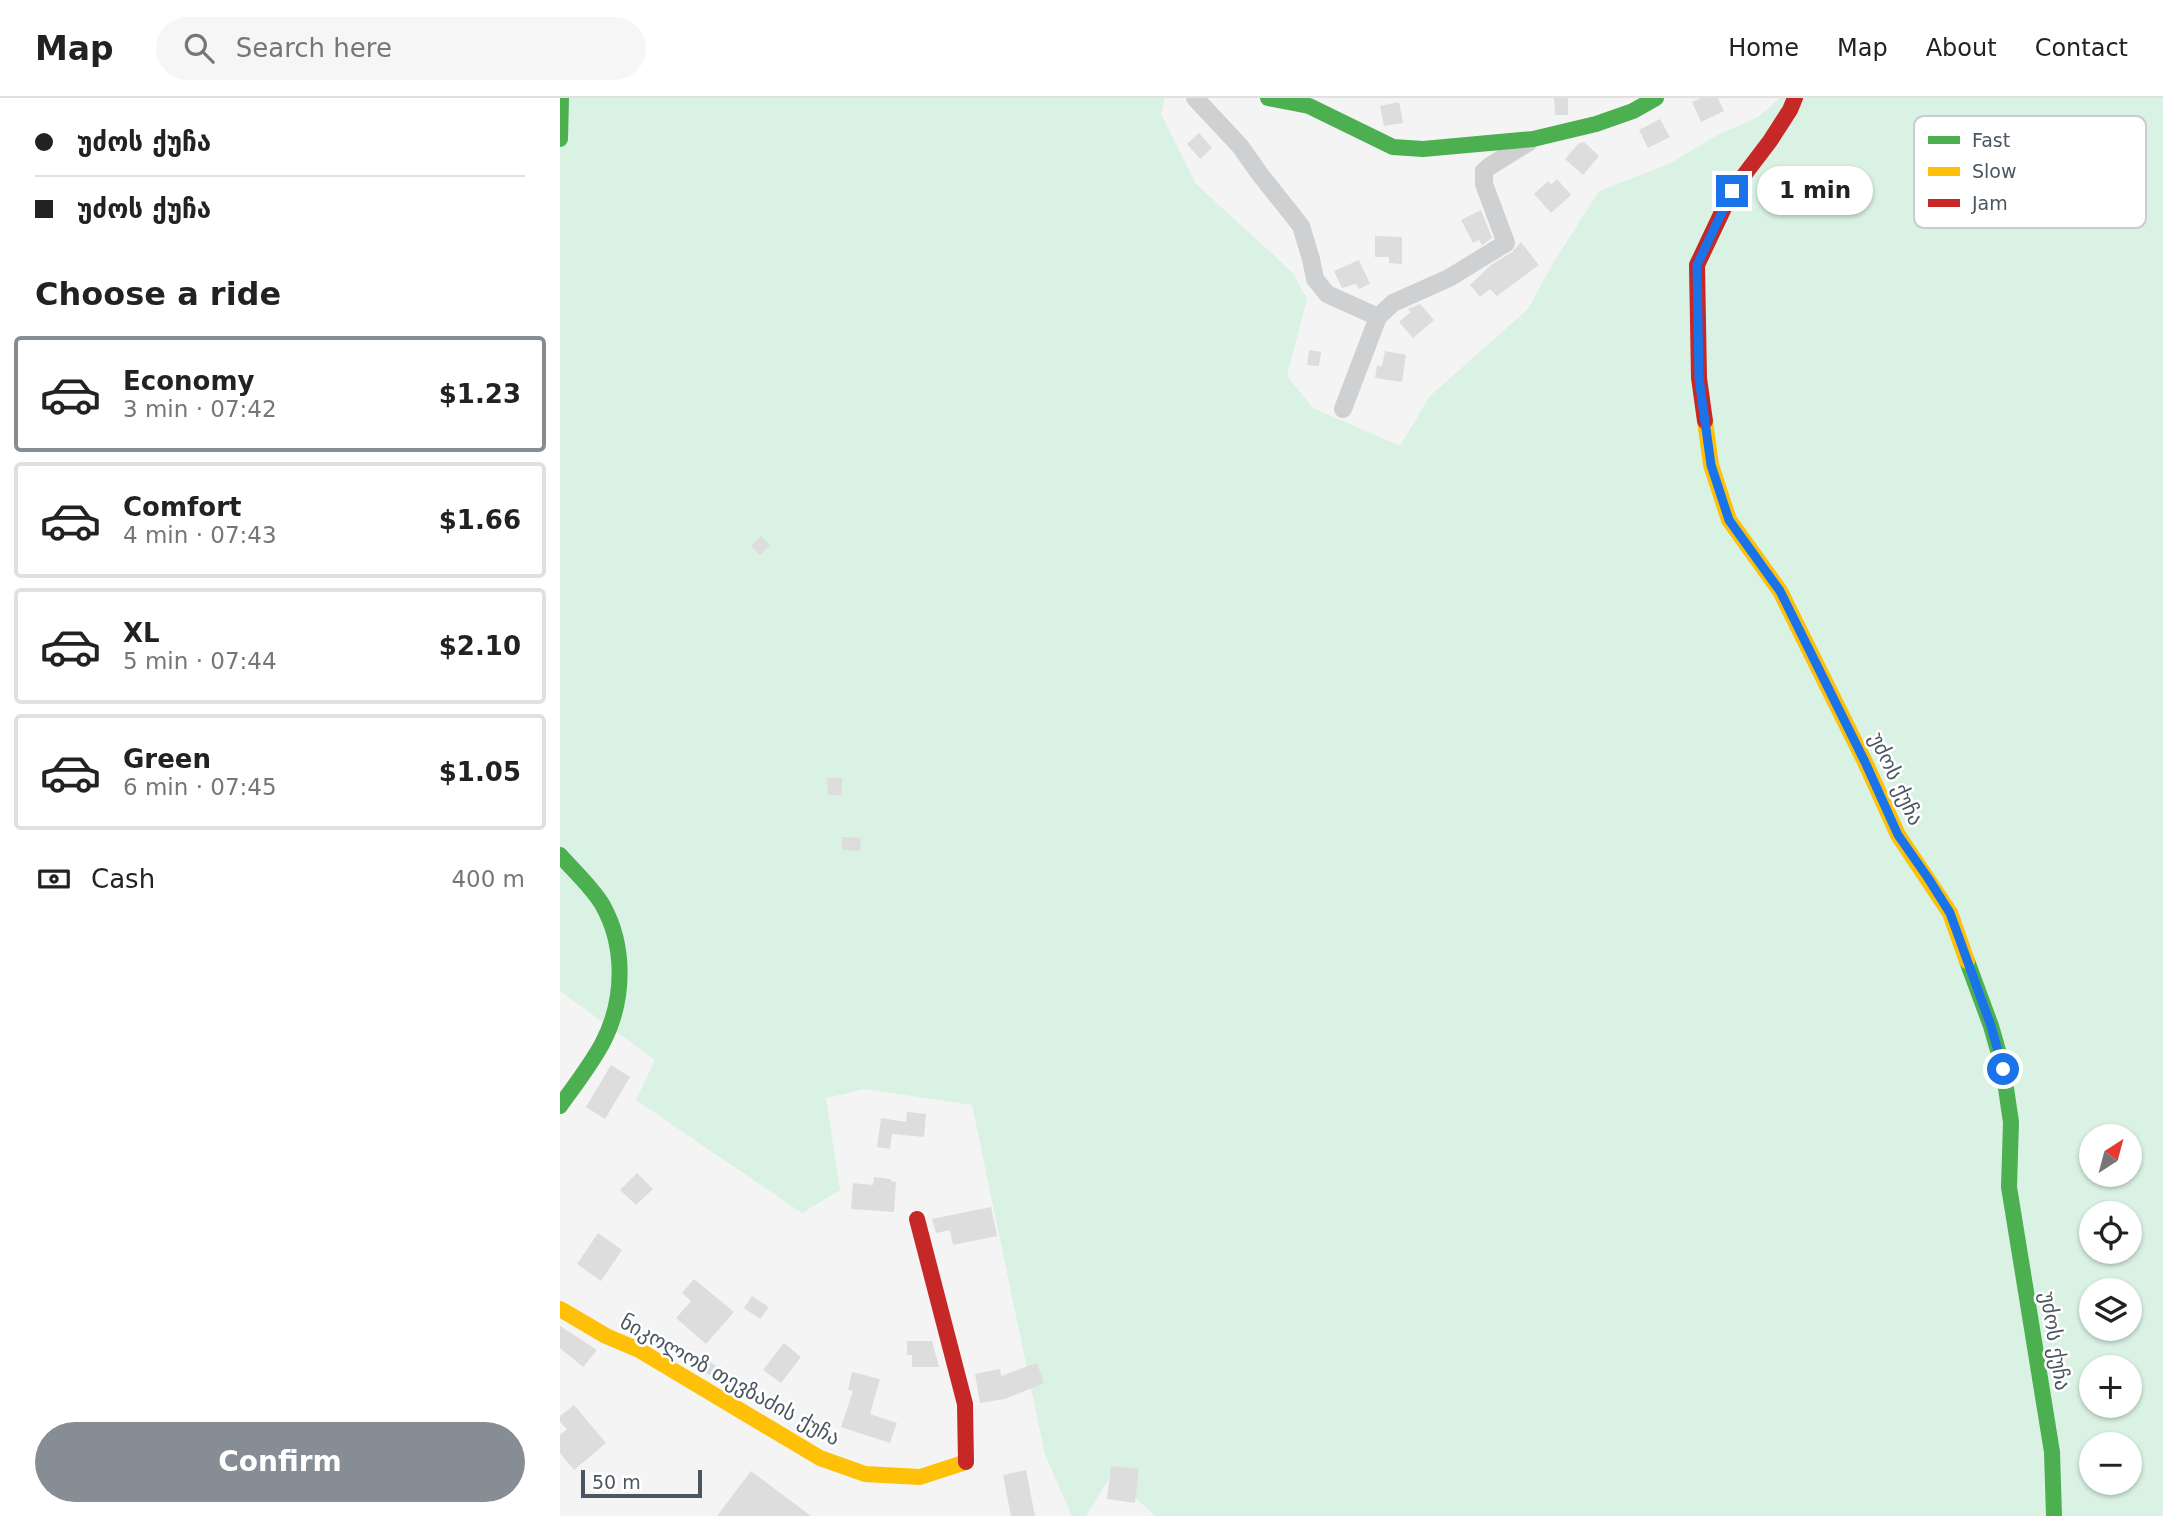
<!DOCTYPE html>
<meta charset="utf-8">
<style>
body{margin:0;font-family:"DejaVu Sans","Noto Sans Georgian",sans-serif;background:#f6f6f6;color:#222;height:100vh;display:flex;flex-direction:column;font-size:26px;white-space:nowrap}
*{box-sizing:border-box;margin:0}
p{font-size:23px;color:#767676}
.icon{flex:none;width:38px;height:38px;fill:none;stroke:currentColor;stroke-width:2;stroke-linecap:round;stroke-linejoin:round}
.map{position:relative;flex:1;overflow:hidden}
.details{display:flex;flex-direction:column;background:#fff;width:560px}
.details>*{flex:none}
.top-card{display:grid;align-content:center;height:154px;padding:0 35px;background:#fff}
.needle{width:46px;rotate:36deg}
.tools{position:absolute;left:1519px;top:1026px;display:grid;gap:14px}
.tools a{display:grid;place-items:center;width:63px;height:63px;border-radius:50%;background:#fff;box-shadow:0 2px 5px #0004;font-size:35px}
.scale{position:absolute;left:21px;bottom:18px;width:121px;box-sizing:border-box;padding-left:7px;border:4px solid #4a5661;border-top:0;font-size:19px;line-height:24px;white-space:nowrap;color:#4a5661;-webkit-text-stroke:5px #fff;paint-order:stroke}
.end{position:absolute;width:32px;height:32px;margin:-16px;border:9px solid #1a73e8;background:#fff;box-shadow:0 0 0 4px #fff}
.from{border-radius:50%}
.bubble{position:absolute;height:49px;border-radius:24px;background:#fff;box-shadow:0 2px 5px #0004;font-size:23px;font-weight:700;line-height:49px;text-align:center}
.top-card b{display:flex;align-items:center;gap:24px;height:66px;font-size:26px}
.top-card b+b{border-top:2px solid #e0e0e0}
.top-card i{width:18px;height:18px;background:#222}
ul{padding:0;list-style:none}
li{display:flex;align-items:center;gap:21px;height:116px;margin:0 14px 10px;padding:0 21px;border:4px solid #e0e0e0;border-radius:7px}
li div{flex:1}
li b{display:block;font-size:26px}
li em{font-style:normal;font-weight:700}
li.on{border-color:#868d94}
li>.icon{width:63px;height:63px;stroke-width:1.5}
h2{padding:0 35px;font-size:32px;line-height:84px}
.pay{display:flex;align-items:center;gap:18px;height:77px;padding:0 35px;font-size:26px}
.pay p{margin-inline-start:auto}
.primary-button{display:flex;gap:14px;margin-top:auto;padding:14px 35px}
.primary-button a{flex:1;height:80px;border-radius:42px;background:#868d94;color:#fff;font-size:28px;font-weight:700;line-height:80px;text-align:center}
header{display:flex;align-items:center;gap:42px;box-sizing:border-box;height:98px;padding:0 35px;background:#fff;border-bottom:2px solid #e0e0e0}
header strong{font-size:33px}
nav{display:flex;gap:38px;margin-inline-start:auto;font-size:24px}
.search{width:490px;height:63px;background:#f6f6f6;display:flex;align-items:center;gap:18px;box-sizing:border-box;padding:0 24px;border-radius:38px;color:#767676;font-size:26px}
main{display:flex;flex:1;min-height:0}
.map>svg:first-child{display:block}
.green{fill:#d9f2e3;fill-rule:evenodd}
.building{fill:#ddddde}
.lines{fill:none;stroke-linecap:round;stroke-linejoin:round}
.street{stroke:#ced0d2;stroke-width:18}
.fast{stroke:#4caf50;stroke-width:16}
.slow{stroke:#ffc107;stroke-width:16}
.jam{stroke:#c62828;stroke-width:16}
.route{stroke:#1a73e8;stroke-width:9}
.labels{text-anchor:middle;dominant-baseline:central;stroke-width:5;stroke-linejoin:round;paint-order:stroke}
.street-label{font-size:21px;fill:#4a5661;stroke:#fff}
.key{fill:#fff;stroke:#c9ccd0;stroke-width:2}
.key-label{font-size:19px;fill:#4a5661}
</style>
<header>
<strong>Map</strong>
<div class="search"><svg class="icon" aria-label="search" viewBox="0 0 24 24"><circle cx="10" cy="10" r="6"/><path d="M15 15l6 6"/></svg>Search here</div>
<nav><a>Home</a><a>Map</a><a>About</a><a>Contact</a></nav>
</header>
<main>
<section class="details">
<div class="top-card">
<b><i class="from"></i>უძოს ქუჩა</b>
<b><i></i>უძოს ქუჩა</b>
</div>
<h2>Choose a ride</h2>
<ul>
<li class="on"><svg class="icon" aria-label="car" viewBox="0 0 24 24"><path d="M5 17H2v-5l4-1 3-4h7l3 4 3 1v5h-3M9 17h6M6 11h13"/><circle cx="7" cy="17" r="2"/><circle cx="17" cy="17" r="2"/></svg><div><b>Economy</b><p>3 min · 07:42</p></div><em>$1.23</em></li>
<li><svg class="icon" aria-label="car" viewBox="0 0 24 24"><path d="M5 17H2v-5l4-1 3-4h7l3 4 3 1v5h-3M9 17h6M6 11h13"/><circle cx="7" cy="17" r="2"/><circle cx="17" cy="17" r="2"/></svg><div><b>Comfort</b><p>4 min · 07:43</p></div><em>$1.66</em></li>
<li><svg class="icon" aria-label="car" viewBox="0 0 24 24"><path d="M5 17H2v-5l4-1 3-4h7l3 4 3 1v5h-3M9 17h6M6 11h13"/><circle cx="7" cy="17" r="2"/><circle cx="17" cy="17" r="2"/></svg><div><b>XL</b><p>5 min · 07:44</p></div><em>$2.10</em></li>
<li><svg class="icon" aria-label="car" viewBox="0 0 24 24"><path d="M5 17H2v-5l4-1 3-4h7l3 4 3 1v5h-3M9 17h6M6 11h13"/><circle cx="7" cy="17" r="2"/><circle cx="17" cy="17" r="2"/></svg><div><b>Green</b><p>6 min · 07:45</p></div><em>$1.05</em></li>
</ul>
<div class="pay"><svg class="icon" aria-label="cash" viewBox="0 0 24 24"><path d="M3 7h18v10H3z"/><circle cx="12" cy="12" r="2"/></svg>Cash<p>400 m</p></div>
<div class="primary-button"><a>Confirm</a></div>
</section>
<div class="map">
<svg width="1603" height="1418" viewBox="0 0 1603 1418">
<rect width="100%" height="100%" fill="#f4f4f4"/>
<path class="green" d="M 0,0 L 605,0 L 601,16 L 636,86 L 732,174 L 747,201 L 727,278 L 753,310 L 840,348 L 870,298 L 968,211 L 992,167 L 1039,93 L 1109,66 L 1154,39 L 1198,19 L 1220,0 L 1603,0 L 1603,1418 L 595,1418 L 551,1377 L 526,1418 L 512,1418 L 485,1357 L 412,1007 L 305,991 L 266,1000 L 280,1092 L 242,1115 L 76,1002 L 95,962 L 0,893 ZM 1531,1038 L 1570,1038 L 1570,1076 L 1531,1076 ZM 1531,1115 L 1570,1115 L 1570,1153 L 1531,1153 ZM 1531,1192 L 1570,1192 L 1570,1230 L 1531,1230 ZM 1531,1269 L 1570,1269 L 1570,1307 L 1531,1307 ZM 1531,1346 L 1570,1346 L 1570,1384 L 1531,1384 Z"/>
<path class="building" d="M 994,0 L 1008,0 L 1008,17 L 995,17 Z
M 1141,0 L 1158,0 L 1164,13 L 1141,24 L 1132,4 Z
M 839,4 L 843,25 L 824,28 L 820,8 Z
M 1100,21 L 1110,39 L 1088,50 L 1079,32 Z
M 639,35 L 652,50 L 640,61 L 627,46 Z
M 1024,44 L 1039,58 L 1023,77 L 1005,61 L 1019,45 Z
M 997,81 L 1011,97 L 991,115 L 974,96 L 988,83 L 991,87 Z
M 921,112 L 932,140 L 922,147 L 919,142 L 913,145 L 901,122 Z
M 815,138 L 842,139 L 842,166 L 829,165 L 829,159 L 815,159 Z
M 961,144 L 979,167 L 937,198 L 930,191 L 920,199 L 910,187 L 931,167 L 952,154 Z
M 799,162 L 810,186 L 799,191 L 796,186 L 782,190 L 774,173 Z
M 860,206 L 874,222 L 853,240 L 839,224 L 851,214 L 848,211 Z
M 749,252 L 761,254 L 759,268 L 747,267 Z
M 825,253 L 846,257 L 842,284 L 815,280 L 817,268 L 822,268 Z
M 201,438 L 210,447 L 200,457 L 191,448 Z
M 267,680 L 282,680 L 282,697 L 268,697 Z
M 282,739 L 301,740 L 300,753 L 282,752 Z
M 51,967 L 70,979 L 45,1021 L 26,1009 Z
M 347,1014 L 366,1016 L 364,1039 L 332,1036 L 330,1051 L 317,1049 L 321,1020 L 346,1024 Z
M 77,1075 L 93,1091 L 76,1107 L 60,1092 Z
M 314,1079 L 331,1081 L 331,1083 L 336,1084 L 334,1114 L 291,1111 L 293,1085 L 313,1087 Z
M 431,1109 L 437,1138 L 393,1147 L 390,1132 L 376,1135 L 372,1121 Z
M 38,1135 L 62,1152 L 41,1183 L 17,1166 Z
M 134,1181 L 174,1214 L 146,1246 L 116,1220 L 131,1203 L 122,1195 Z
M 192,1198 L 209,1209 L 200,1221 L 184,1210 Z
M 0,1228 L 37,1252 L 23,1269 L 0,1250 Z
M 347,1243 L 372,1243 L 379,1269 L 352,1269 L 352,1257 L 347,1257 Z
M 224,1245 L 241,1259 L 221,1285 L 203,1272 Z
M 143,1259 L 162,1272 L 156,1281 L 136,1269 Z
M 477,1265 L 484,1285 L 445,1301 L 420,1305 L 415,1276 L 440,1271 L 441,1278 Z
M 292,1274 L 320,1281 L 310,1316 L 337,1325 L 330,1345 L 281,1329 L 293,1293 L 288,1292 Z
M 14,1307 L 46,1345 L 14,1372 L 0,1355 L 0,1337 L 7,1331 L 0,1324 L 0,1318 Z
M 551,1368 L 579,1371 L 575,1405 L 547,1401 Z
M 466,1372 L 475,1418 L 451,1418 L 443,1377 Z
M 191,1373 L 251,1418 L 157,1418 Z"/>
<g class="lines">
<path class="street" d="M 635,0 L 680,48 L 699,75 L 741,128 L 751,161 L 755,181 L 767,196 L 818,219
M 783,311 L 818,219 L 833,205 L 889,180 L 946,145 L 924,86 L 924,73 L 930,68 L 969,44"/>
<path class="fast" d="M 708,0 L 749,8 L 833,49 L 863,51 L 973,41 L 1036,26 L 1073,13 L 1096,0
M 0,41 L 1,0
M 0,757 C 14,773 31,788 42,806 C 66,848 65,903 42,946 C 30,968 15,987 0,1008
M 1407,863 L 1431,928 L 1443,970 L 1451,1024 L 1449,1089 L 1492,1354 L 1494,1418"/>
<path class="slow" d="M 1145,323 L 1151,367 L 1169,422 L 1220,493 L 1305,664 L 1338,737 L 1390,815 L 1407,863
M 0,1211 L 46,1238 L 79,1252 L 260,1360 L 305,1376 L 360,1379 L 406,1364"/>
<path class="jam" d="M 1145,323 L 1139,280 L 1137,167 L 1172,93 L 1210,43 L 1230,12 L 1235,0
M 357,1121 L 405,1306 L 406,1364"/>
</g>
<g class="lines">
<path class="route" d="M 1172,93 L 1137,167 L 1139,280 L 1151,367 L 1169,422 L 1220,493 L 1305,664 L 1338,737 L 1368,780 L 1390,815 L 1431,928 L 1443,971"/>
</g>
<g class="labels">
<g class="street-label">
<text transform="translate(1336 681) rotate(65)">უძოს ქუჩა</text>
<text transform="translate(1495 1243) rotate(81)">უძოს ქუჩა</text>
<text transform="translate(170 1282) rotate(29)">ნიკოლოზ თევზაძის ქუჩა</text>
</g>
</g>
<rect x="1354" y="18" width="232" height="112" rx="10" class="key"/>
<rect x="1368" y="38" width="32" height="8" fill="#4caf50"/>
<rect x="1368" y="69" width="32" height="9" fill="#ffc107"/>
<rect x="1368" y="101" width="32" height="8" fill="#c62828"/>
<g class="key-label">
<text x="1412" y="49">Fast</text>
<text x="1412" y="80">Slow</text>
<text x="1412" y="112">Jam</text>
</g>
</svg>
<div class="tools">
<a><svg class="needle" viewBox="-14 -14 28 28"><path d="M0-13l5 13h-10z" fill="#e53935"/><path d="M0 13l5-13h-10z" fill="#767676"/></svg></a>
<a><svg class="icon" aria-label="locate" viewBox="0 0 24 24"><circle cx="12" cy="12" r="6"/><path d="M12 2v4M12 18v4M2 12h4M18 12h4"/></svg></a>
<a><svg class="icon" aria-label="layers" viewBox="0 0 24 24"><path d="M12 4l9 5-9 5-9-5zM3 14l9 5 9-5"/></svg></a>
<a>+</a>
<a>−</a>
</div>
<div class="scale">50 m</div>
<i class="end from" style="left:1443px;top:971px"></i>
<i class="end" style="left:1172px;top:93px"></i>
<div class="bubble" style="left:1197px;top:68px;width:116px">1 min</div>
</div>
</main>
